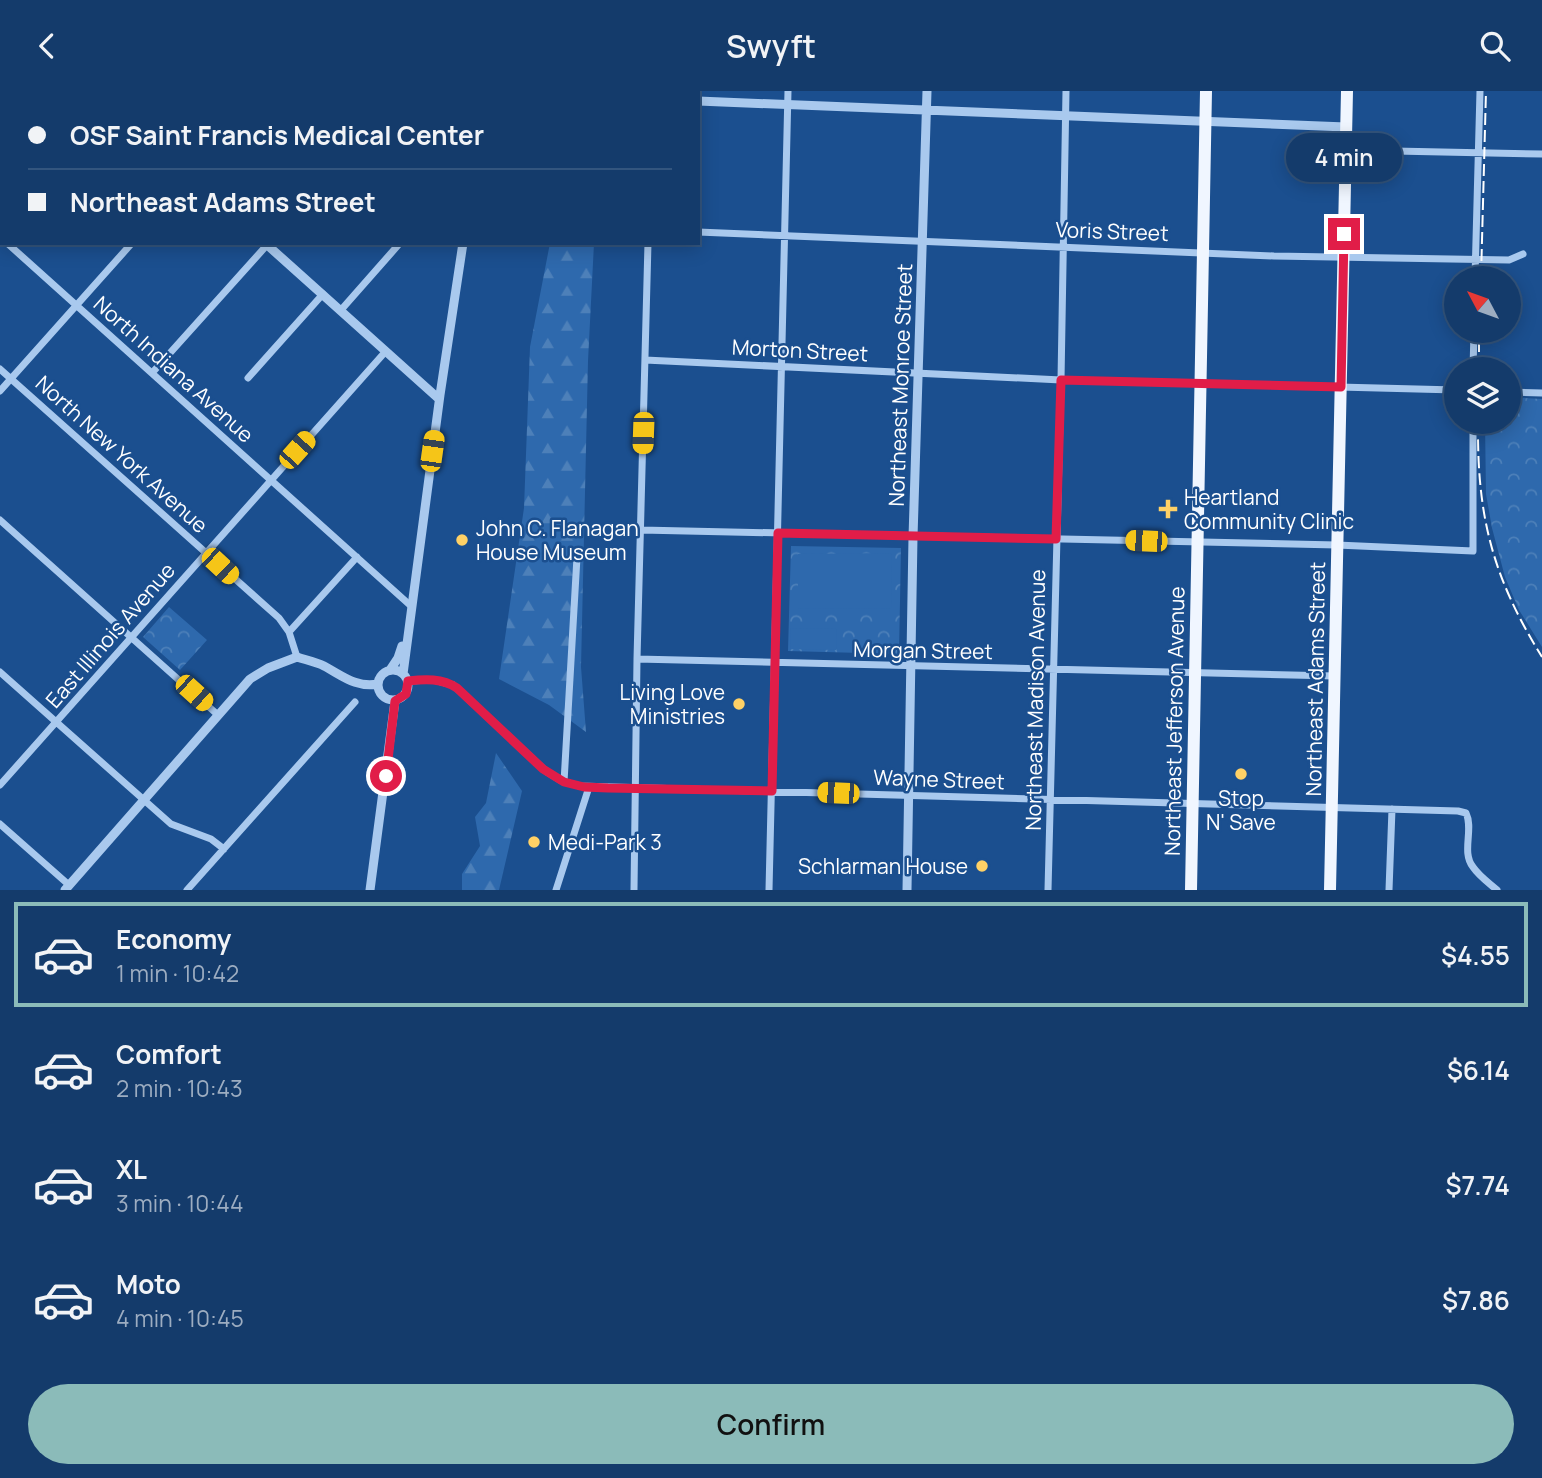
<!DOCTYPE html>
<meta charset="utf-8">
<style>
body{margin:0;font-family:Manrope,sans-serif;background:#214673;color:#f1f3f6;height:100vh;display:flex;flex-direction:column;font-size:26px;white-space:nowrap}
*{box-sizing:border-box;margin:0}
p{font-size:23px;color:#9dadc1}
.icon{flex:none;width:38px;height:38px;fill:none;stroke:currentColor;stroke-width:2;stroke-linecap:round;stroke-linejoin:round}
.map{position:relative;height:799px;overflow:hidden}
.side{display:flex;flex-direction:column;background:#143b6b;flex:1}
.side>*{flex:none}
.top-card{position:absolute;left:0px;top:0px;width:700px;height:154px;box-shadow:0 4px 18px #0003,0 0 0 2px #33557e;display:grid;align-content:center;height:154px;padding:0 28px;background:#143b6b}
.needle{width:46px;rotate:311deg}
.controls{position:absolute;left:1444px;top:175px;display:grid;gap:14px}
.controls a{display:grid;place-items:center;width:77px;height:77px;border-radius:50%;background:#143b6b;box-shadow:0 4px 18px #0003,0 0 0 2px #33557e;font-size:35px}
.end{position:absolute;width:32px;height:32px;margin:-16px;border:9px solid #e11d48;background:#fff;box-shadow:0 0 0 4px #fff}
.from{border-radius:50%}
.bubble{position:absolute;height:49px;border-radius:24px;background:#143b6b;box-shadow:0 4px 18px #0003,0 0 0 2px #33557e;font-size:23px;font-weight:600;line-height:49px;text-align:center}
.car{position:absolute;width:21px;height:42px;margin:-21px -10px;border-radius:9px;box-shadow:0 0 5px 2px #0007;background:linear-gradient(#f5c518 24%,#345 0 40%,#f5c518 0 76%,#345 0 86%,#f5c518 0)}
.top-card b{display:flex;align-items:center;gap:24px;height:66px;font-size:26px}
.top-card b+b{border-top:2px solid #33557e}
.top-card i{width:18px;height:18px;background:#f1f3f6}
ul{padding:12px 0 0;list-style:none}
li{display:flex;align-items:center;gap:21px;height:105px;margin:0 14px 10px;padding:0 14px;border:4px solid transparent;border-radius:0px}
li div{flex:1}
li b{display:block;font-size:26px}
li em{font-style:normal;font-weight:600}
li.on{border-color:#8bbbb9}
li>.icon{width:63px;height:63px;stroke-width:1.5}
.cta{display:flex;gap:14px;margin-top:auto;padding:14px 28px}
.cta a{flex:1;height:80px;border-radius:42px;background:#8bbbb9;color:#111;font-size:28px;font-weight:600;line-height:80px;text-align:center}
header{display:flex;justify-content:space-between;align-items:center;height:91px;padding:0 28px;background:#143b6b;font-size:32px;font-weight:600}
.map>svg:first-child{display:block}
.forest{fill:url(#forest-firs)}
.park{fill:url(#park-crowns)}
.pitch{fill:#2e69ad}
.lines{fill:none;stroke-linecap:round;stroke-linejoin:round}
.minor{stroke:#a9c9ee;stroke-width:7}
.tertiary{stroke:#a9c9ee;stroke-width:9}
.primary{stroke:#f0f6ff;stroke-width:12}
.rail{stroke:#fff;stroke-width:2;stroke-dasharray:12 5;stroke-linecap:butt}
.route{stroke:#e11d48;stroke-width:9}
.poi-dot{fill:#ffd166;stroke:#1b4f8f;stroke-width:2.5}
.labels{text-anchor:middle;dominant-baseline:central;stroke-width:5;stroke-linejoin:round;paint-order:stroke}
.street-label{font-size:21px;fill:#fff;stroke:#1b4f8f}
.poi-label{font-size:21px;fill:#fff;stroke:#1b4f8f;text-anchor:start}
</style>
<header><svg class="icon" aria-label="back" viewBox="0 0 24 24"><path d="M15 5l-7 7 7 7"/></svg>Swyft<svg class="icon" aria-label="search" viewBox="0 0 24 24"><circle cx="10" cy="10" r="6"/><path d="M15 15l6 6"/></svg></header>
<div class="map">
<svg width="1542" height="799" viewBox="0 0 1542 799">
<defs>
<pattern id="forest-firs" width="22" height="20" patternUnits="userSpaceOnUse" patternTransform="scale(1.75)"><rect width="22" height="20" fill="#2e69ad"/><path d="M5 1l3.5 6h-7zM16 11l3.5 6h-7z" fill="#4d80b9"/></pattern>
<pattern id="park-crowns" width="20" height="18" patternUnits="userSpaceOnUse" patternTransform="scale(1.75)"><rect width="20" height="18" fill="#2e69ad"/><path d="M2 6a3 3 0 1 1 6 0M12 15a3 3 0 1 1 6 0" fill="none" stroke="#4d80b9"/></pattern>
</defs>
<rect width="100%" height="100%" fill="#1b4f8f"/>
<path class="forest" d="M 550,152 L 594,152 L 588,270 L 581,576 L 586,641 L 549,614 L 499,588 L 524,417 L 530,256 Z
M 496,662 L 522,700 L 499,799 L 462,799 L 462,783 L 480,755 L 475,726 L 486,712 Z"/>
<path class="park" d="M 1509,306 L 1542,308 L 1542,556 L 1519,519 L 1505,486 L 1492,437 L 1486,403 L 1485,331 L 1508,331 Z
M 791,455 L 901,457 L 899,563 L 788,560 Z
M 169,516 L 207,549 L 180,579 L 143,546 Z"/>
<path class="pitch" d="M 891,462 L 892,517 L 798,518 L 798,463 Z
M 791,537 L 837,538 L 836,559 L 790,558 Z"/>
<g class="lines">
<path class="minor" d="M 256,0 L 258,2
M 126,2 L 127,0
M 267,2 L 268,0
M 650,2 L 650,0
M 1346,59 L 1542,63
M 698,141 L 1274,165 L 1509,169 L 1523,163
M 0,146 L 2,147
M 7,152 L 411,515
M 1475,187 L 1480,0
M 341,219 L 400,152
M 645,269 L 1061,289 L 1456,299
M 0,278 L 279,527 L 289,541 L 297,566
M 1473,278 L 1474,240
M 152,282 L 267,154
M 248,287 L 323,203
M 0,300 L 132,152
M 1508,301 L 1542,302
M 0,429 L 218,624
M 641,439 L 1337,454 L 1473,460 L 1473,331
M 289,541 L 357,466
M 637,568 L 1335,585
M 0,581 L 171,733 L 211,748 L 224,758
M 408,590 L 434,589 L 453,594 L 547,681 L 560,689 L 579,695 L 1458,720 L 1466,722 C 1474,738 1461,761 1473,776 C 1479,785 1489,792 1497,799
M 564,691 L 577,466
M 0,694 L 386,260
M 0,733 L 69,794
M 187,799 L 355,611
M 556,799 L 589,696
M 634,799 L 637,568 L 648,152
M 769,799 L 788,0
M 1048,799 L 1061,289 L 1066,0
M 1389,799 L 1392,718"/>
<path class="tertiary" d="M 95,0 L 97,2
M 480,1 L 500,2
M 698,10 L 1346,36
M 265,152 L 439,308
M378 594a15 15 0 1 1 30 0a15 15 0 1 1-30 0Z
M 390,579 L 398,567 L 402,555
M 403,583 L 440,304 L 463,152
M 65,799 L 250,588 L 268,577 L 297,566 C 306,569 316,571 324,575 C 343,585 356,597 378,593
M 370,799 L 395,610
M 907,799 L 913,446 L 927,0"/>
<path class="primary" d="M 1191,799 L 1206,0
M 1330,799 L 1347,0"/>
<path class="rail" d="M 1481,187 L 1486,0
M 1479,278 L 1479,240
M 1478,331 C 1477,425 1492,485 1542,566"/>
</g>
<g class="lines">
<path class="route" d="M 386,685 L 395,610 L 406,603 L 408,590 C 425,588 442,587 457,597 L 543,678 L 564,691 L 584,696 L 608,697 L 772,700 L 778,442 L 1056,448 L 1061,289 L 1341,296 L 1344,143"/>
</g>
<g class="poi-dot">
<path d="M1164.5 407.5h7v7h7v7h-7v7h-7v-7h-7v-7h7z"/>
<circle cx="462" cy="449" r="7"/>
<circle cx="739" cy="613" r="7"/>
<circle cx="1241" cy="683" r="7"/>
<circle cx="534" cy="751" r="7"/>
<circle cx="982" cy="775" r="7"/>
</g>
<g class="labels">
<g class="street-label">
<text transform="translate(1112 140) rotate(2)">Voris Street</text>
<text transform="translate(800 259) rotate(3)">Morton Street</text>
<text transform="translate(174 278) rotate(42)">North Indiana Avenue</text>
<text transform="translate(900 294) rotate(-88)">Northeast Monroe Street</text>
<text transform="translate(122 363) rotate(42)">North New York Avenue</text>
<text transform="translate(110 544) rotate(-49)">East Illinois Avenue</text>
<text transform="translate(923 559) rotate(1)">Morgan Street</text>
<text transform="translate(1315 588) rotate(-89)">Northeast Adams Street</text>
<text transform="translate(1035 609) rotate(-89)">Northeast Madison Avenue</text>
<text transform="translate(1174 630) rotate(-89)">Northeast Jefferson Avenue</text>
<text transform="translate(939 688) rotate(2)">Wayne Street</text>
</g>
<g class="poi-label">
<text x="1184" y="406">Heartland<tspan x="1184" dy="24">Community Clinic</tspan></text>
<text x="476" y="437">John C. Flanagan<tspan x="476" dy="24">House Museum</tspan></text>
<text x="725" y="601" text-anchor="end">Living Love<tspan x="725" dy="24">Ministries</tspan></text>
<text x="1241" y="707" text-anchor="middle">Stop<tspan x="1241" dy="24">N' Save</tspan></text>
<text x="548" y="751">Medi-Park 3</text>
<text x="968" y="775" text-anchor="end">Schlarman House</text>
</g>
</g>
</svg>
<div class="controls">
<a><svg class="needle" viewBox="-14 -14 28 28"><path d="M0-13l5 13h-10z" fill="#e53935"/><path d="M0 13l5-13h-10z" fill="#9dadc1"/></svg></a>
<a><svg class="icon" aria-label="layers" viewBox="0 0 24 24"><path d="M12 4l9 5-9 5-9-5zM3 14l9 5 9-5"/></svg></a>
</div>
<i class="end from" style="left:386px;top:685px"></i>
<i class="end" style="left:1344px;top:143px"></i>
<div class="bubble" style="left:1286px;top:42px;width:116px">4 min</div>
<i class="car" style="left:643px;top:342px;rotate:182deg"></i>
<i class="car" style="left:297px;top:359px;rotate:42deg"></i>
<i class="car" style="left:432px;top:360px;rotate:8deg"></i>
<i class="car" style="left:1146px;top:450px;rotate:272deg"></i>
<i class="car" style="left:220px;top:475px;rotate:133deg"></i>
<i class="car" style="left:194px;top:602px;rotate:132deg"></i>
<i class="car" style="left:838px;top:702px;rotate:272deg"></i>
<div class="top-card">
<b><i class="from"></i>OSF Saint Francis Medical Center</b>
<b><i></i>Northeast Adams Street</b>
</div>
</div>
<section class="side">
<ul>
<li class="on"><svg class="icon" aria-label="car" viewBox="0 0 24 24"><path d="M5 17H2v-5l4-1 3-4h7l3 4 3 1v5h-3M9 17h6M6 11h13"/><circle cx="7" cy="17" r="2"/><circle cx="17" cy="17" r="2"/></svg><div><b>Economy</b><p>1 min · 10:42</p></div><em>$4.55</em></li>
<li><svg class="icon" aria-label="car" viewBox="0 0 24 24"><path d="M5 17H2v-5l4-1 3-4h7l3 4 3 1v5h-3M9 17h6M6 11h13"/><circle cx="7" cy="17" r="2"/><circle cx="17" cy="17" r="2"/></svg><div><b>Comfort</b><p>2 min · 10:43</p></div><em>$6.14</em></li>
<li><svg class="icon" aria-label="car" viewBox="0 0 24 24"><path d="M5 17H2v-5l4-1 3-4h7l3 4 3 1v5h-3M9 17h6M6 11h13"/><circle cx="7" cy="17" r="2"/><circle cx="17" cy="17" r="2"/></svg><div><b>XL</b><p>3 min · 10:44</p></div><em>$7.74</em></li>
<li><svg class="icon" aria-label="car" viewBox="0 0 24 24"><path d="M5 17H2v-5l4-1 3-4h7l3 4 3 1v5h-3M9 17h6M6 11h13"/><circle cx="7" cy="17" r="2"/><circle cx="17" cy="17" r="2"/></svg><div><b>Moto</b><p>4 min · 10:45</p></div><em>$7.86</em></li>
</ul>
<div class="cta"><a>Confirm</a></div>
</section>
